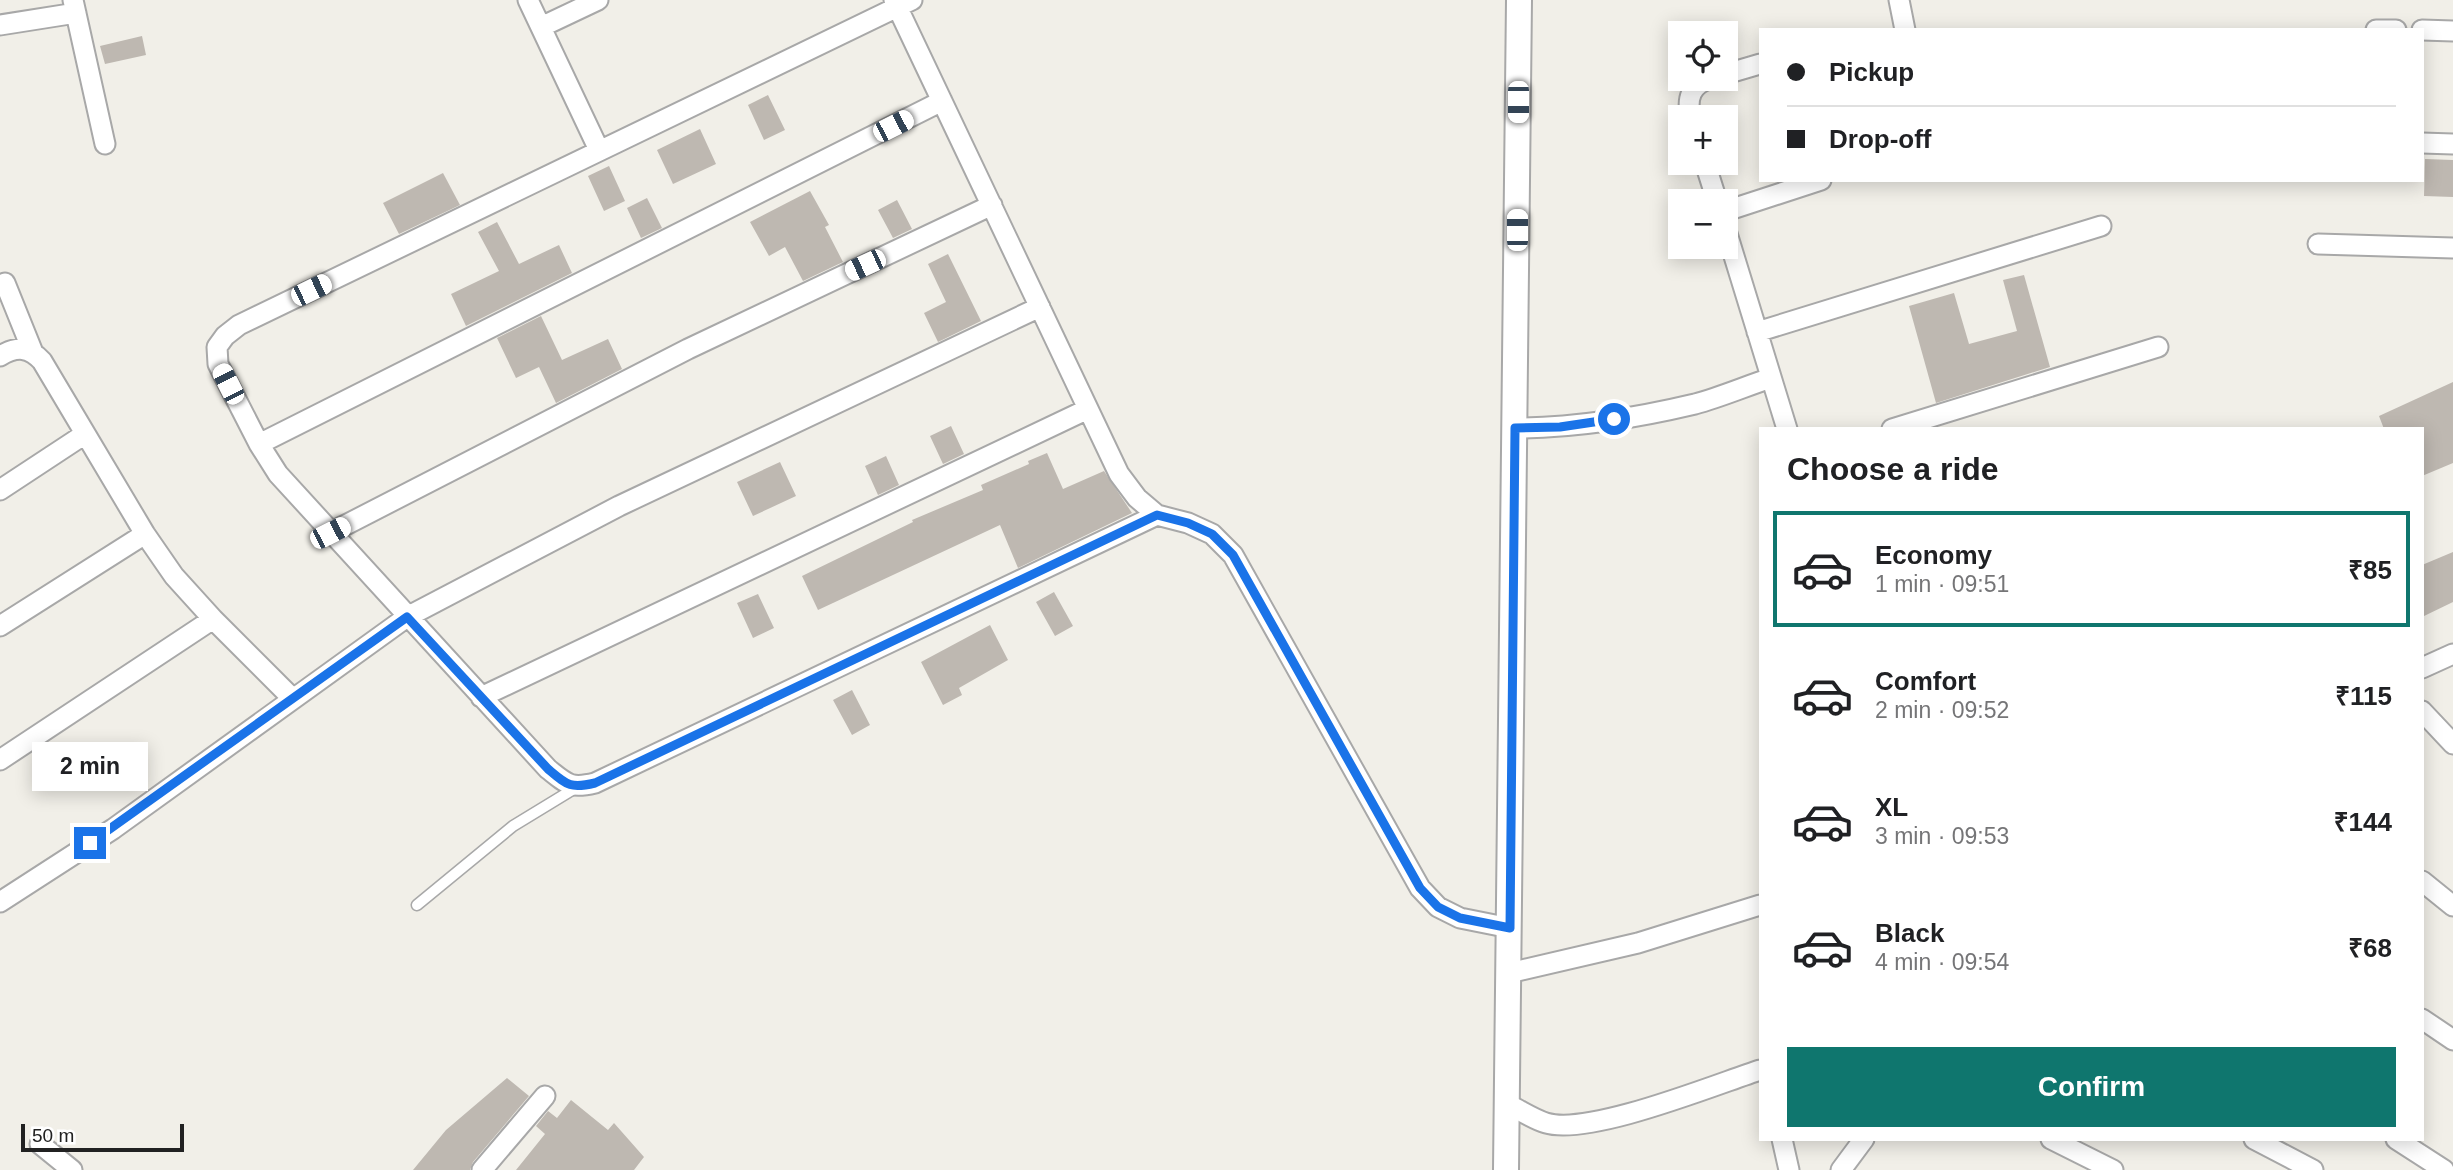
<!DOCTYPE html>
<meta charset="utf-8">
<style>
body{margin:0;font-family:Arial,sans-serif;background:#f2f2f2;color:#202124;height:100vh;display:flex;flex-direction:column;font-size:26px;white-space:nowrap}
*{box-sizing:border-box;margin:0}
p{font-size:23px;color:#757577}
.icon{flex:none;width:38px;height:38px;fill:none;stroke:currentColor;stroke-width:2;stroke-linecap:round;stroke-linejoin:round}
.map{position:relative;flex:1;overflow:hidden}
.side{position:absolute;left:1759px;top:427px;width:665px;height:714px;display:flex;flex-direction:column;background:#fff;border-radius:0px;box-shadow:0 4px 18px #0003}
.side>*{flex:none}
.banner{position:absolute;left:1759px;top:28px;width:665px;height:154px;border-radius:0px;box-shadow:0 4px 18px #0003;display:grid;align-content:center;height:154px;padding:0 28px;background:#fff}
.fabs{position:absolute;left:1668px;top:21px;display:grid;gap:14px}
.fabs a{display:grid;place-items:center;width:70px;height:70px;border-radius:0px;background:#fff;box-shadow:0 4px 18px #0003;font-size:35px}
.scale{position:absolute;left:21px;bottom:18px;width:163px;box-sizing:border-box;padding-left:7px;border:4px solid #212121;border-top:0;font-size:19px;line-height:24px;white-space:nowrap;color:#212121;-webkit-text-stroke:5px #fff;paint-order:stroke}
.end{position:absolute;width:32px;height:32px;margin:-16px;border:9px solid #1a73e8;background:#fff;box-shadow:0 0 0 4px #fff}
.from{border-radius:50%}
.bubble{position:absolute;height:49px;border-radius:0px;background:#fff;box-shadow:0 4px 18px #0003;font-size:23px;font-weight:800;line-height:49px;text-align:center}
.car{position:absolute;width:21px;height:42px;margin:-21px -10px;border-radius:9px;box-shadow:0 0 5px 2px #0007;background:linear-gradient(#fff 24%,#345 0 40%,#fff 0 76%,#345 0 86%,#fff 0)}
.banner b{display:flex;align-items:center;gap:24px;height:66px;font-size:26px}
.banner b+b{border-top:2px solid #e0e0e0}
.banner i{width:18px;height:18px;background:#202124}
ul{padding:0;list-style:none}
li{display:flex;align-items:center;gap:21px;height:116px;margin:0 14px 10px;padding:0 14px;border:4px solid transparent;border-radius:0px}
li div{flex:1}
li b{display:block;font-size:26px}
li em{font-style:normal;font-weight:800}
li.active{border-color:#0f766e}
li>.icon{width:63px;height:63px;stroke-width:1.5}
h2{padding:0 28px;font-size:32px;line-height:84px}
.button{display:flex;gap:14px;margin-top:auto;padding:14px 28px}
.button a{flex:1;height:80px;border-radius:0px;background:#0f766e;color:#fff;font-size:28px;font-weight:800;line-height:80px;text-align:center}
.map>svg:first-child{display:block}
.building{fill:#beb8b1}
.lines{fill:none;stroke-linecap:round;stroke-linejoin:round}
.service-casing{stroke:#a8a8a8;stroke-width:13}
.minor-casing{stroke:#a8a8a8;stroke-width:23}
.tertiary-casing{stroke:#a8a8a8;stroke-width:28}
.service{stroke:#fff;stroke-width:10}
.minor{stroke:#fff;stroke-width:19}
.tertiary{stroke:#fff;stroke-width:24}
.route{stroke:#1a73e8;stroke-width:9}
</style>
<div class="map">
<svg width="2453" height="1170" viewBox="0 0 2453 1170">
<rect width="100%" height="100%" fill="#f1efe8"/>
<path class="building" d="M 142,36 L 146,55 L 105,64 L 100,46 Z
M 768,95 L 785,130 L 764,140 L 748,105 Z
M 700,129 L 716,164 L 673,184 L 657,150 Z
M 2425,159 L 2453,160 L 2453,197 L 2424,196 Z
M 609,166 L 625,201 L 604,211 L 588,176 Z
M 443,173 L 460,205 L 399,234 L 383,203 Z
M 810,191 L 829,225 L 825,227 L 843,262 L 803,281 L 785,247 L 769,256 L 750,222 Z
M 647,198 L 662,228 L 641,238 L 627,208 Z
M 897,200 L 912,229 L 893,238 L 878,210 Z
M 497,222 L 519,264 L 559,245 L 572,273 L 466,326 L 451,294 L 499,271 L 478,232 Z
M 948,254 L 981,321 L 938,342 L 924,313 L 946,302 L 928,264 Z
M 2024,275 L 2050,367 L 1936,403 L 1909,306 L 1954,293 L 1969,344 L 2017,331 L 2003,280 Z
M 541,316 L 562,360 L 608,339 L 622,369 L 556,403 L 539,367 L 516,378 L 497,338 Z
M 2453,382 L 2453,463 L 2422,476 L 2422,429 L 2384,429 L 2379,416 Z
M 951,426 L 964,454 L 943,464 L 930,436 Z
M 1047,453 L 1063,489 L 1104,471 L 1132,513 L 1018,568 L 1000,525 L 818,610 L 802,576 L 913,522 L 912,520 L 983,490 L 981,485 L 1029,464 L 1028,461 Z
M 886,456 L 899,485 L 878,495 L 865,466 Z
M 780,462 L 796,496 L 753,516 L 737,482 Z
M 2453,552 L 2453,602 L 2422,617 L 2422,565 Z
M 1054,592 L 1073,626 L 1055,636 L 1036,602 Z
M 758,594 L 774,628 L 753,638 L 737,603 Z
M 990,625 L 1008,660 L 959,688 L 962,695 L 943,705 L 921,662 Z
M 852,690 L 870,725 L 852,735 L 833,700 Z
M 507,1078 L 529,1096 L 473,1162 L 470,1170 L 413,1170 L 446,1130 Z
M 571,1100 L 608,1130 L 614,1123 L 644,1157 L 634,1170 L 516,1170 L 545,1134 L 536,1126 L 548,1111 L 557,1118 Z"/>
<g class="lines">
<g class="service-casing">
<path id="service" d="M 417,905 L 513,826 L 577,787"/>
</g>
<g class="minor-casing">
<path id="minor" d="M 73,0 L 105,144
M 528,0 L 599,150
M 894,0 L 1119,474 L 1137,498 L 1157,515 L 1188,523 L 1212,534 L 1233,555 L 1420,888 L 1438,907 L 1460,918 L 1510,928
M 912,0 L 239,325 L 225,336 L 217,347 L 218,364 L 259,444 L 278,474 L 548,769 C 567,784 570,789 595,783 L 1157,515
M 1899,0 L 1905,30
M 0,25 L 76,13
M 541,27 L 598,0
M 2376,30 L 2396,30
M 2422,30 L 2453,31
M 1726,74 L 1760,64
M 1691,117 C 1686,99 1691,84 1710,79
M 2422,143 L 2453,144
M 1705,163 L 1717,201
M 1726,211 L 1821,180
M 1726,230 L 1787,429
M 2318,244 L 2453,248
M 5,283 L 32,350
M 1757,332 L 2101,226
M 0,356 C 17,346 29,347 42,361 L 145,534 L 174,576 L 213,619 L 293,699
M 1515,428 C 1575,428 1636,418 1695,404 C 1721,397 1746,386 1771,378
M 1892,429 L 2158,347
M 259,444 L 942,101
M 0,490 L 85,434
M 330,533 L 688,349 L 992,205
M 0,626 L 145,534
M 2422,668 L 2453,654
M 481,697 L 1088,409
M 2422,711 L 2453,744
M 0,760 L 213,619
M 2422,881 L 2453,906
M 0,902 L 113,829 L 407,617 L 619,506 L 1040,307
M 1509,973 L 1638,943 L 1760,905
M 2422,1019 L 2453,1040
M 1507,1104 C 1520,1110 1533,1119 1546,1123 C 1589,1136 1714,1085 1760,1070
M 1782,1139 L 1789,1170
M 2051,1139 L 2113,1170
M 2254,1139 L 2313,1170
M 2396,1139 L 2444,1170
M 40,1144 L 72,1170
M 482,1170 L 545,1096
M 1841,1170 L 1864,1139"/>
</g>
<g class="tertiary-casing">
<path id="tertiary" d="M 1506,1170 L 1519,0"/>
</g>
<use href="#service" class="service"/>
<use href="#minor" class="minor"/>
<use href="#tertiary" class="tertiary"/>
</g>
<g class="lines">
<path class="route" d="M 90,843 L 407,617 L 548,769 C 567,785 570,789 595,783 L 1157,515 L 1188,523 L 1212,534 L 1233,555 L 1420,888 L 1438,907 L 1460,918 L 1510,928 L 1515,428 L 1560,427 L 1614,419"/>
</g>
</svg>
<div class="fabs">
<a><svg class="icon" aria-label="locate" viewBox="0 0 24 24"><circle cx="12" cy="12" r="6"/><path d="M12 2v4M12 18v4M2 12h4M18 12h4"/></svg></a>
<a>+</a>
<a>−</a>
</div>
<div class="scale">50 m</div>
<i class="end from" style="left:1614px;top:419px"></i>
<i class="end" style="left:90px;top:843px"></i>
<div class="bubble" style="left:32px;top:742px;width:116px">2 min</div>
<i class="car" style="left:1518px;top:102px;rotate:180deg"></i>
<i class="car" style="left:893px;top:126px;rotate:63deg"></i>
<i class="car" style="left:1517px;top:230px;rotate:0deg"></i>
<i class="car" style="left:865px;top:265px;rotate:245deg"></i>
<i class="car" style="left:311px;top:290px;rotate:64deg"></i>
<i class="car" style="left:228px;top:384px;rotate:333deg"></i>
<i class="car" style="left:330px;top:533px;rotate:63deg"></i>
<div class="banner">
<b><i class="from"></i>Pickup</b>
<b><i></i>Drop-off</b>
</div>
<section class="side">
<h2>Choose a ride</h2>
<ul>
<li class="active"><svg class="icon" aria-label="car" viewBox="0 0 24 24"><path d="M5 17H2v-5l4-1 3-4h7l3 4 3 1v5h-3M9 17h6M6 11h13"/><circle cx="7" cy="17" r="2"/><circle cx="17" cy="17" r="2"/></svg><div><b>Economy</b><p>1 min · 09:51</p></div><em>₹85</em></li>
<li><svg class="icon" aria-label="car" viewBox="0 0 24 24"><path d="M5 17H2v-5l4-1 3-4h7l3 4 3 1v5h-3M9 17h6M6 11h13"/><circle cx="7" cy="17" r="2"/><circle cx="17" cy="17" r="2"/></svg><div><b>Comfort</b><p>2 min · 09:52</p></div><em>₹115</em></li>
<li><svg class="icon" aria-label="car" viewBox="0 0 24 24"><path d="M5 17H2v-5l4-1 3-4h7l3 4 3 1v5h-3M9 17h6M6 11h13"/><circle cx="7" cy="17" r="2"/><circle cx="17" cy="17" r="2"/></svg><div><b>XL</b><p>3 min · 09:53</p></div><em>₹144</em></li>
<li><svg class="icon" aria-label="car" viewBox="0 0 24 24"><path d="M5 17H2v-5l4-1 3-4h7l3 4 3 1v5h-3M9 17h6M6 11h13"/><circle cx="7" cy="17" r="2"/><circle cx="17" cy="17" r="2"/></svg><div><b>Black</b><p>4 min · 09:54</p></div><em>₹68</em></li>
</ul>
<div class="button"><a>Confirm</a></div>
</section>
</div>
